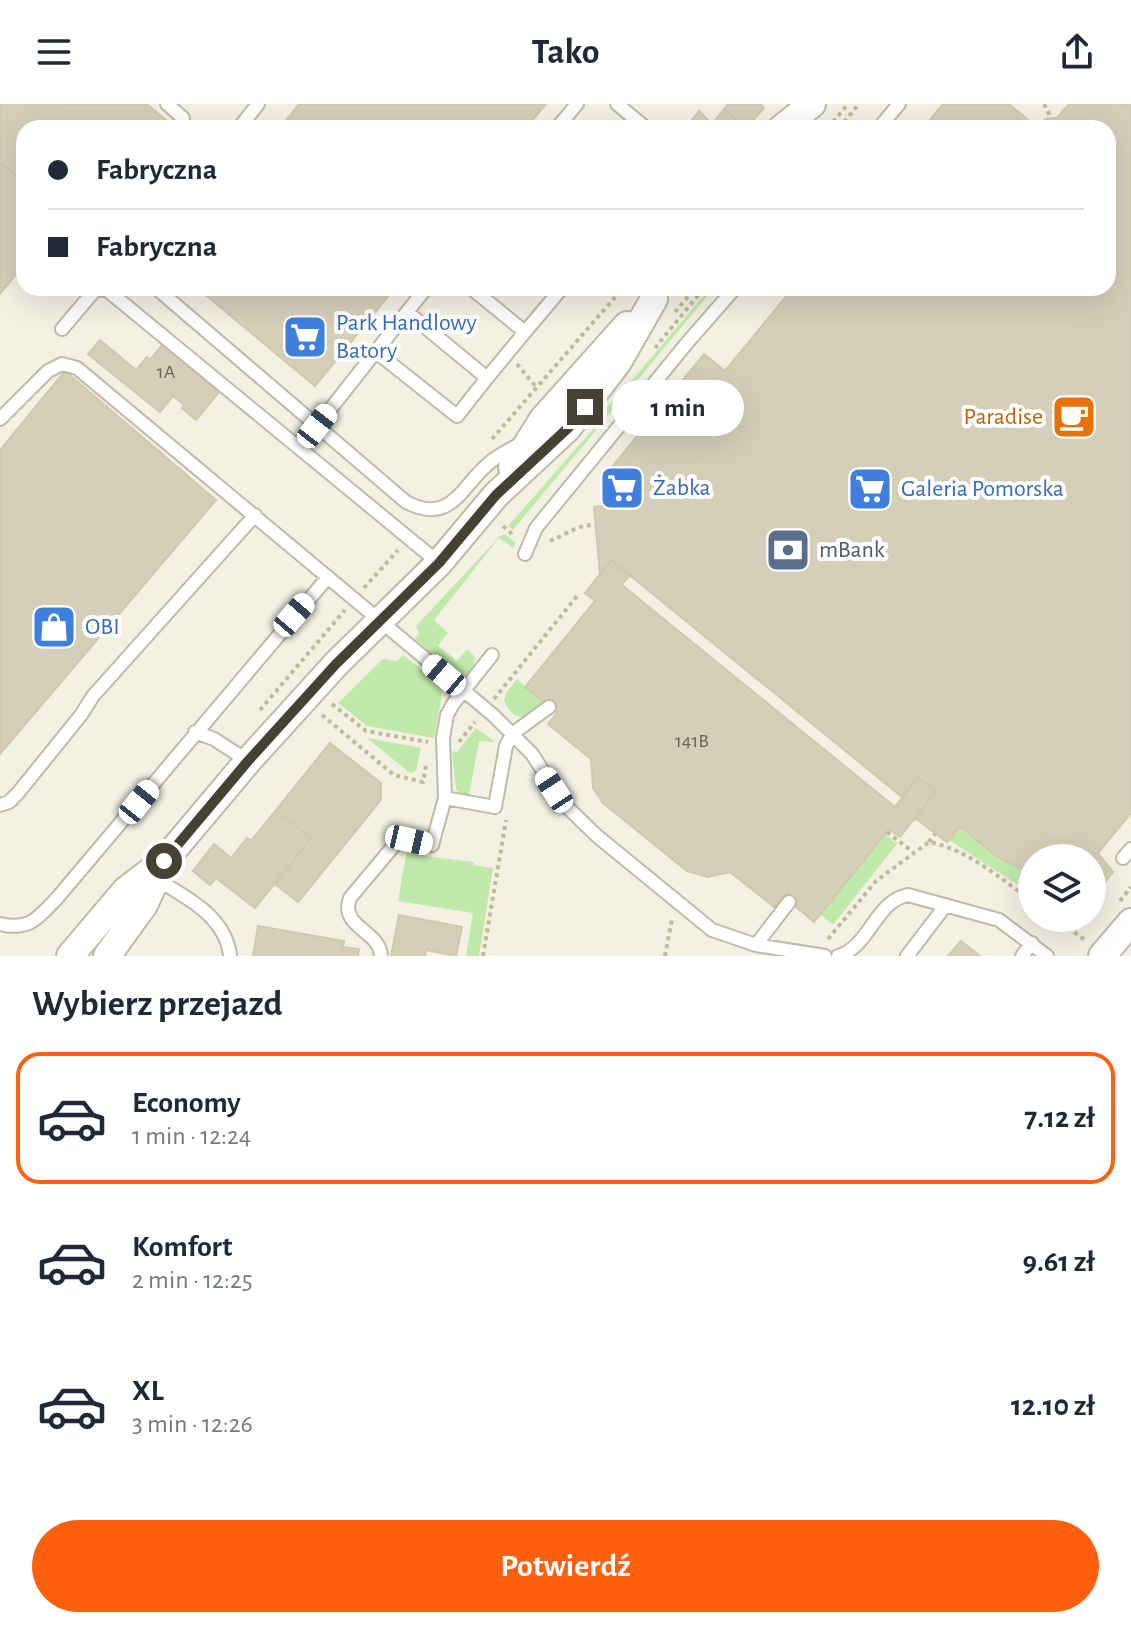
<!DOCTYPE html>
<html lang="pl">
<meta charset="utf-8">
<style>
body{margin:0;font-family:"Alegreya Sans",sans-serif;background:#f6f6f7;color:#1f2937;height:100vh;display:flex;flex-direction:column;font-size:30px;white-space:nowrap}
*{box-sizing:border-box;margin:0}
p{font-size:26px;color:#747a83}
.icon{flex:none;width:44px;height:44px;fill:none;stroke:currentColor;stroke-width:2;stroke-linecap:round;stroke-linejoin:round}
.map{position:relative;height:852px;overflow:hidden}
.details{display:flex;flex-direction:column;background:#fff;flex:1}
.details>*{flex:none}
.hud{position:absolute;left:16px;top:16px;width:1100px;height:176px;border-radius:24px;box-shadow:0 8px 32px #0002;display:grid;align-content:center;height:176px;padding:0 32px;background:#fff}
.tools{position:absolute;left:1018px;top:740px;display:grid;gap:16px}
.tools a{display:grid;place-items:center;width:88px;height:88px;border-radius:50%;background:#fff;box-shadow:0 8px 32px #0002;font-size:40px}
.end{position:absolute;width:36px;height:36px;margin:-18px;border:10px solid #454234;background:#fff;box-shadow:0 0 0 4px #fff}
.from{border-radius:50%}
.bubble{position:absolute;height:56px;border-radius:28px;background:#fff;box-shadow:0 8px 32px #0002;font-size:26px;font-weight:700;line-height:56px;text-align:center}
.car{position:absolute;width:24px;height:48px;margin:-24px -12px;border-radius:10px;box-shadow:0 0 6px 2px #0007;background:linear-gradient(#fff 24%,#345 0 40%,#fff 0 76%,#345 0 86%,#fff 0)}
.hud b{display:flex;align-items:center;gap:28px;height:76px;font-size:30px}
.hud b+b{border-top:2px solid #e0e1e3}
.hud i{width:20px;height:20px;background:#1f2937}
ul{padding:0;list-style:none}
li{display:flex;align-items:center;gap:24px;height:132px;margin:0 16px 12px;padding:0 16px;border:4px solid transparent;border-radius:24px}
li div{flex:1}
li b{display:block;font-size:30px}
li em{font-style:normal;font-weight:700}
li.active{border-color:#ff600f}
li>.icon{width:72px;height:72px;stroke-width:1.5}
h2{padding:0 32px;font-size:36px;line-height:96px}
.action{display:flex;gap:16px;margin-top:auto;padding:16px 32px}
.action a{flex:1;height:92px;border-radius:48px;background:#ff600f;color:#fff;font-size:32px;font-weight:700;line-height:92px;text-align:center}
header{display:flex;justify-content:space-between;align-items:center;height:104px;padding:0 32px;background:#fff;font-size:36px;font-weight:700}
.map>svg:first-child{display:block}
.green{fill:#c1e9ab}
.building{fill:#d5cfb9;stroke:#d0c9ac;stroke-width:2}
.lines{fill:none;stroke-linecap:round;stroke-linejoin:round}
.lane-casing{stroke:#bfbba6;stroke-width:16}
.street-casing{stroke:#bfbba6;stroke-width:30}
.path{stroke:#c1ba97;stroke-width:4;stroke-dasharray:4 4;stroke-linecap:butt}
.lane{stroke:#fff;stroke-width:12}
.street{stroke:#fff;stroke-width:26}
.route{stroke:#454234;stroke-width:10}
.labels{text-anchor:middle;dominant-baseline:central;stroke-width:8;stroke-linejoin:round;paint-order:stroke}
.number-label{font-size:20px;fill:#696555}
.shop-label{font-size:24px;fill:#366cbe;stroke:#fff;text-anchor:start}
.food-label{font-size:24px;fill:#c56008;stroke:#fff;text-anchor:end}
.service-label{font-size:24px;fill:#4e5e75;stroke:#fff;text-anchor:start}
</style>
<header><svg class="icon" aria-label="menu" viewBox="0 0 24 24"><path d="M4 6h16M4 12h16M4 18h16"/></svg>Tako<svg class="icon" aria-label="share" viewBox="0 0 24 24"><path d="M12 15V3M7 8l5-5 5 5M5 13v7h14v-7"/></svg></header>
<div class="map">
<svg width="1131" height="852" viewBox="0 0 1131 852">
<rect width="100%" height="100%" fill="#f3f1e4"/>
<path class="green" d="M 710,184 L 714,184 L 513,426 L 508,422 L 595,323 L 593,317 L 623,287 Z
M 505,430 L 516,439 L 513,444 L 499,434 L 434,516 L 448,529 L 438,542 L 457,557 L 467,545 L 475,553 L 473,565 L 464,571 L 457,569 L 415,535 L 419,529 L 416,522 L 500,432 Z
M 403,551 L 438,579 L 442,590 L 434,634 L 367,622 L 338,599 L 383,555 L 397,557 Z
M 517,575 L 543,598 C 528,613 516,622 504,597 L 506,589 Z
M 476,624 L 495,638 L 479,637 L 469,691 L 484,695 L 462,692 L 456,685 L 452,647 L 457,648 Z
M 367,634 L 421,644 L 416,667 L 410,669 Z
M 960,722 L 1032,770 L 1032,790 L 949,736 Z
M 885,730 L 897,740 L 833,821 L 820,810 Z
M 407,745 L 424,749 L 424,752 L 474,758 L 474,761 L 493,764 L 479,852 L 466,852 L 473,809 L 398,797 Z"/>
<path class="building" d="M 0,0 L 147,0 L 167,17 L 161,24 L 24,24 L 24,78 L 0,58 Z
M 299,0 L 546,0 L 526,24 L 280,24 Z
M 728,0 L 760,0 L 764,4 L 746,24 L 724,5 Z
M 943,0 L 1009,0 L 1038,24 L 1045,15 L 1057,14 L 1069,0 L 1131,0 L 1131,709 L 1098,749 L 1113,768 L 1092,794 L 1092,754 L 1032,754 L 1032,770 L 996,752 L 960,722 L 947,738 L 915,714 L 936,688 L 918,673 L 902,693 L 611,456 L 600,471 L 594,403 L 609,401 L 607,369 L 704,250 L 725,267 L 793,184 L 1108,184 L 1108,24 L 923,24 Z
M 724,5 L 746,24 L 702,24 L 692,16 L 699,7 L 712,20 Z
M 0,58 L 24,78 L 24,161 L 0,190 Z
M 197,184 L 395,184 L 315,282 Z
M 100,236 L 136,266 L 147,253 L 150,256 L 163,240 L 220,287 L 196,316 L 182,304 L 184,301 L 173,292 L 160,308 L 88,250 Z
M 65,267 L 216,396 L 0,650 L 0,346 Z
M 611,456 L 630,471 L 622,481 L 895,703 L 918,673 L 936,688 L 900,733 L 889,725 L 814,818 L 783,792 L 774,803 L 730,768 L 708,773 L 687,767 L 603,699 L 593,684 L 591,655 L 548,620 L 557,609 L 525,583 L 595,497 L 585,489 Z
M 330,639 L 381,679 L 381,696 L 298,798 L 275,780 L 311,734 L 276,706 Z
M 276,706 L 311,734 L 255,804 L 216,774 L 210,781 L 193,767 L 214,740 L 231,754 L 247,734 L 251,737 Z
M 399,811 L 462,823 L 456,852 L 426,846 L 425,852 L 391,852 Z
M 258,822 L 344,837 L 343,843 L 359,845 L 358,852 L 253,852 Z
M 961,837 L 980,852 L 948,852 Z"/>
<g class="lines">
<g class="lane-casing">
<path id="lane" d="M 167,0 L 183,14
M 617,0 L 646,24
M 239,24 L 258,0
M 557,24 L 577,0
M 879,24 L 899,0
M 156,184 L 406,398 C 451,421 460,384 488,360 C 497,352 509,346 520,340
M 471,184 L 525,228 L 562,184
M 407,208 L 487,274 L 525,228
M 62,225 L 95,186 L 107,186 L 439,459
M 375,247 L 457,312 L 487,274
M 0,315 L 48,267 L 62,260 L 77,264 L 493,611 L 532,650 L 564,700 L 597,732 L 712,826 L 756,841 L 825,852
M 317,322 L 426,184
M 525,450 L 536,424 L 687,239 L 735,184
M 195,628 L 214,635 L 248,657
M 445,694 L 495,703 L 506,642 L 512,630 L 549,603
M 0,701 L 9,698 L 18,689 L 81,611 L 93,592 L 255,411
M 1123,754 L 1131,745
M 156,775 C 187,794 225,812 230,851
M 0,820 C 30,827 39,813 58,793 L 328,473
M 756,841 L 789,798
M 381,852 C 380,826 339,824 350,794 L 396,739 L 409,736 L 432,741 L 445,694 L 443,634 L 447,611 L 453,600 L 492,551
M 838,852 C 870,843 875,797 908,791 L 999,816 L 1047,852
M 907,852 L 946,801
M 1022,852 L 1032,839"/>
</g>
<g class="street-casing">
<path id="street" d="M 782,24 L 812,0
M 512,364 L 543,315 L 627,221
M 70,852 L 126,786 L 164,757 L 248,657 L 336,560 L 439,459 L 496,391 L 568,324 L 618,258 L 654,195
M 107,852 L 144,801 L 163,760
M 1102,852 L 1131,818"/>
</g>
<path class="path" d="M 1044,0 L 1051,14
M 828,24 L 848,0
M 839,24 L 859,0
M 675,208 L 695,184
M 655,244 L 704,184
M 517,260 L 537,284
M 492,335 L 623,184
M 503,422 L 514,432
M 550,437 C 565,431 579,420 595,421
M 364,484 L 398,446
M 494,595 L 577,492
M 332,600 L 366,627 L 428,638
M 260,606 L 345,506
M 322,611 L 394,671 L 423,678 L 426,661
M 459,638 L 475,618
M 887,728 L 913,748
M 929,738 L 935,730
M 1120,797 L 1131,783
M 1092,798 L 1099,789 L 1097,788
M 1055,814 L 1085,836
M 1070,825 L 1079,814
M 828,835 L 876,777 L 929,738 C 967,745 1001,775 1032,797
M 483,852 L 506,716
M 665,852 L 672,815"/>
<use href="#lane" class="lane"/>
<use href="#street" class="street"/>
</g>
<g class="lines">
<path class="route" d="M 164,757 L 248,657 L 336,560 L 439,459 L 496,391 L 568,324 L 585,303"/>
</g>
<defs>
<g id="supermarket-square" transform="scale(2.3)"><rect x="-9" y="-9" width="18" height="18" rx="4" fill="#3f7fe0" stroke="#fff"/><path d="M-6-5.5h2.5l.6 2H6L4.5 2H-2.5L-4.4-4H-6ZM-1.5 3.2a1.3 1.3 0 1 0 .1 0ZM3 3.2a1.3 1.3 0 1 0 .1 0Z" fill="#fff"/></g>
<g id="cafe-square" transform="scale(2.3)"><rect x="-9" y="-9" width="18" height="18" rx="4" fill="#e8710a" stroke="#fff"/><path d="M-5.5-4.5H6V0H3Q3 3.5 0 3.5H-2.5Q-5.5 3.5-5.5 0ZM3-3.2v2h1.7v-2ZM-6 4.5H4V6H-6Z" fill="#fff"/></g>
<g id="bank-square" transform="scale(2.3)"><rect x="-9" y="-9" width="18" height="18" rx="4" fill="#5c6f8a" stroke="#fff"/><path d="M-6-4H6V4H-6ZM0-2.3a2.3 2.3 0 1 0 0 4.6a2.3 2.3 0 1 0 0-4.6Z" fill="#fff"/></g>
<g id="shop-square" transform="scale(2.3)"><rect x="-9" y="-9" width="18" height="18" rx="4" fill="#3f7fe0" stroke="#fff"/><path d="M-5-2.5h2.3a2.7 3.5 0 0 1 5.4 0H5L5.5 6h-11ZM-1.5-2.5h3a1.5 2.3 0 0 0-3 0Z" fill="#fff"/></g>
</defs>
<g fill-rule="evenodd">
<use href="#supermarket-square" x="305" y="233"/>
<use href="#cafe-square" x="1074" y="313"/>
<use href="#supermarket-square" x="622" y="384"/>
<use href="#supermarket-square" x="870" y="385"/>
<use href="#bank-square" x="788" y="446"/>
<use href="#shop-square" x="54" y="523"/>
</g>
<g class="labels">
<g class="number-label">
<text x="166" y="268">1A</text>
<text x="692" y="637">141B</text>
</g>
<g class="shop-label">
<text x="336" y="219">Park Handlowy<tspan x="336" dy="28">Batory</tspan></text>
<text x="653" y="384">Żabka</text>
<text x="901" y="385">Galeria Pomorska</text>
<text x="85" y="523">OBI</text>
</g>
<g class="food-label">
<text x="1043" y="313">Paradise</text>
</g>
<g class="service-label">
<text x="819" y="446">mBank</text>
</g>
</g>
</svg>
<div class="tools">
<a><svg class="icon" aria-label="layers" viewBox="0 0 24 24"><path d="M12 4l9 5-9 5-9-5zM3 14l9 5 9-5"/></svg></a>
</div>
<i class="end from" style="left:164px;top:757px"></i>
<i class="end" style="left:585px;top:303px"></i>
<div class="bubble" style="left:612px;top:276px;width:132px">1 min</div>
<i class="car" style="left:317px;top:322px;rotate:38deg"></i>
<i class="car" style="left:294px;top:511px;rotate:41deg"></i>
<i class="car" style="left:444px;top:571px;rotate:310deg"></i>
<i class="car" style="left:554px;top:686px;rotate:327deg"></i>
<i class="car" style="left:139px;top:698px;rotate:39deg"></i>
<i class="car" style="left:409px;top:736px;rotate:103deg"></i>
<div class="hud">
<b><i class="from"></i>Fabryczna</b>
<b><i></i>Fabryczna</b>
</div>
</div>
<section class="details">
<h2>Wybierz przejazd</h2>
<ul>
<li class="active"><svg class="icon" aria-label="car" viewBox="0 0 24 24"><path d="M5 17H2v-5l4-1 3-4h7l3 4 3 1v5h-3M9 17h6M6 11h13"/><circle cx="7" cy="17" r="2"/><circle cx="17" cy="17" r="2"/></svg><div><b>Economy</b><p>1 min · 12:24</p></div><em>7.12 zł</em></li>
<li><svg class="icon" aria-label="car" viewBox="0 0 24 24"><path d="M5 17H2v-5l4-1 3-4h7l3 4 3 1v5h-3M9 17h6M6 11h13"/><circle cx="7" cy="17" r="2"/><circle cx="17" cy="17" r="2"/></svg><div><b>Komfort</b><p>2 min · 12:25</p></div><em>9.61 zł</em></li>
<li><svg class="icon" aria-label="car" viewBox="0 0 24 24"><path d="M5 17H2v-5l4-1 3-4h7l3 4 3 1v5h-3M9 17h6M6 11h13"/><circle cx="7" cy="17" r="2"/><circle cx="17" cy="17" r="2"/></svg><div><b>XL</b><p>3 min · 12:26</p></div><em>12.10 zł</em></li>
</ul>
<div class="action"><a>Potwierdź</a></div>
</section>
